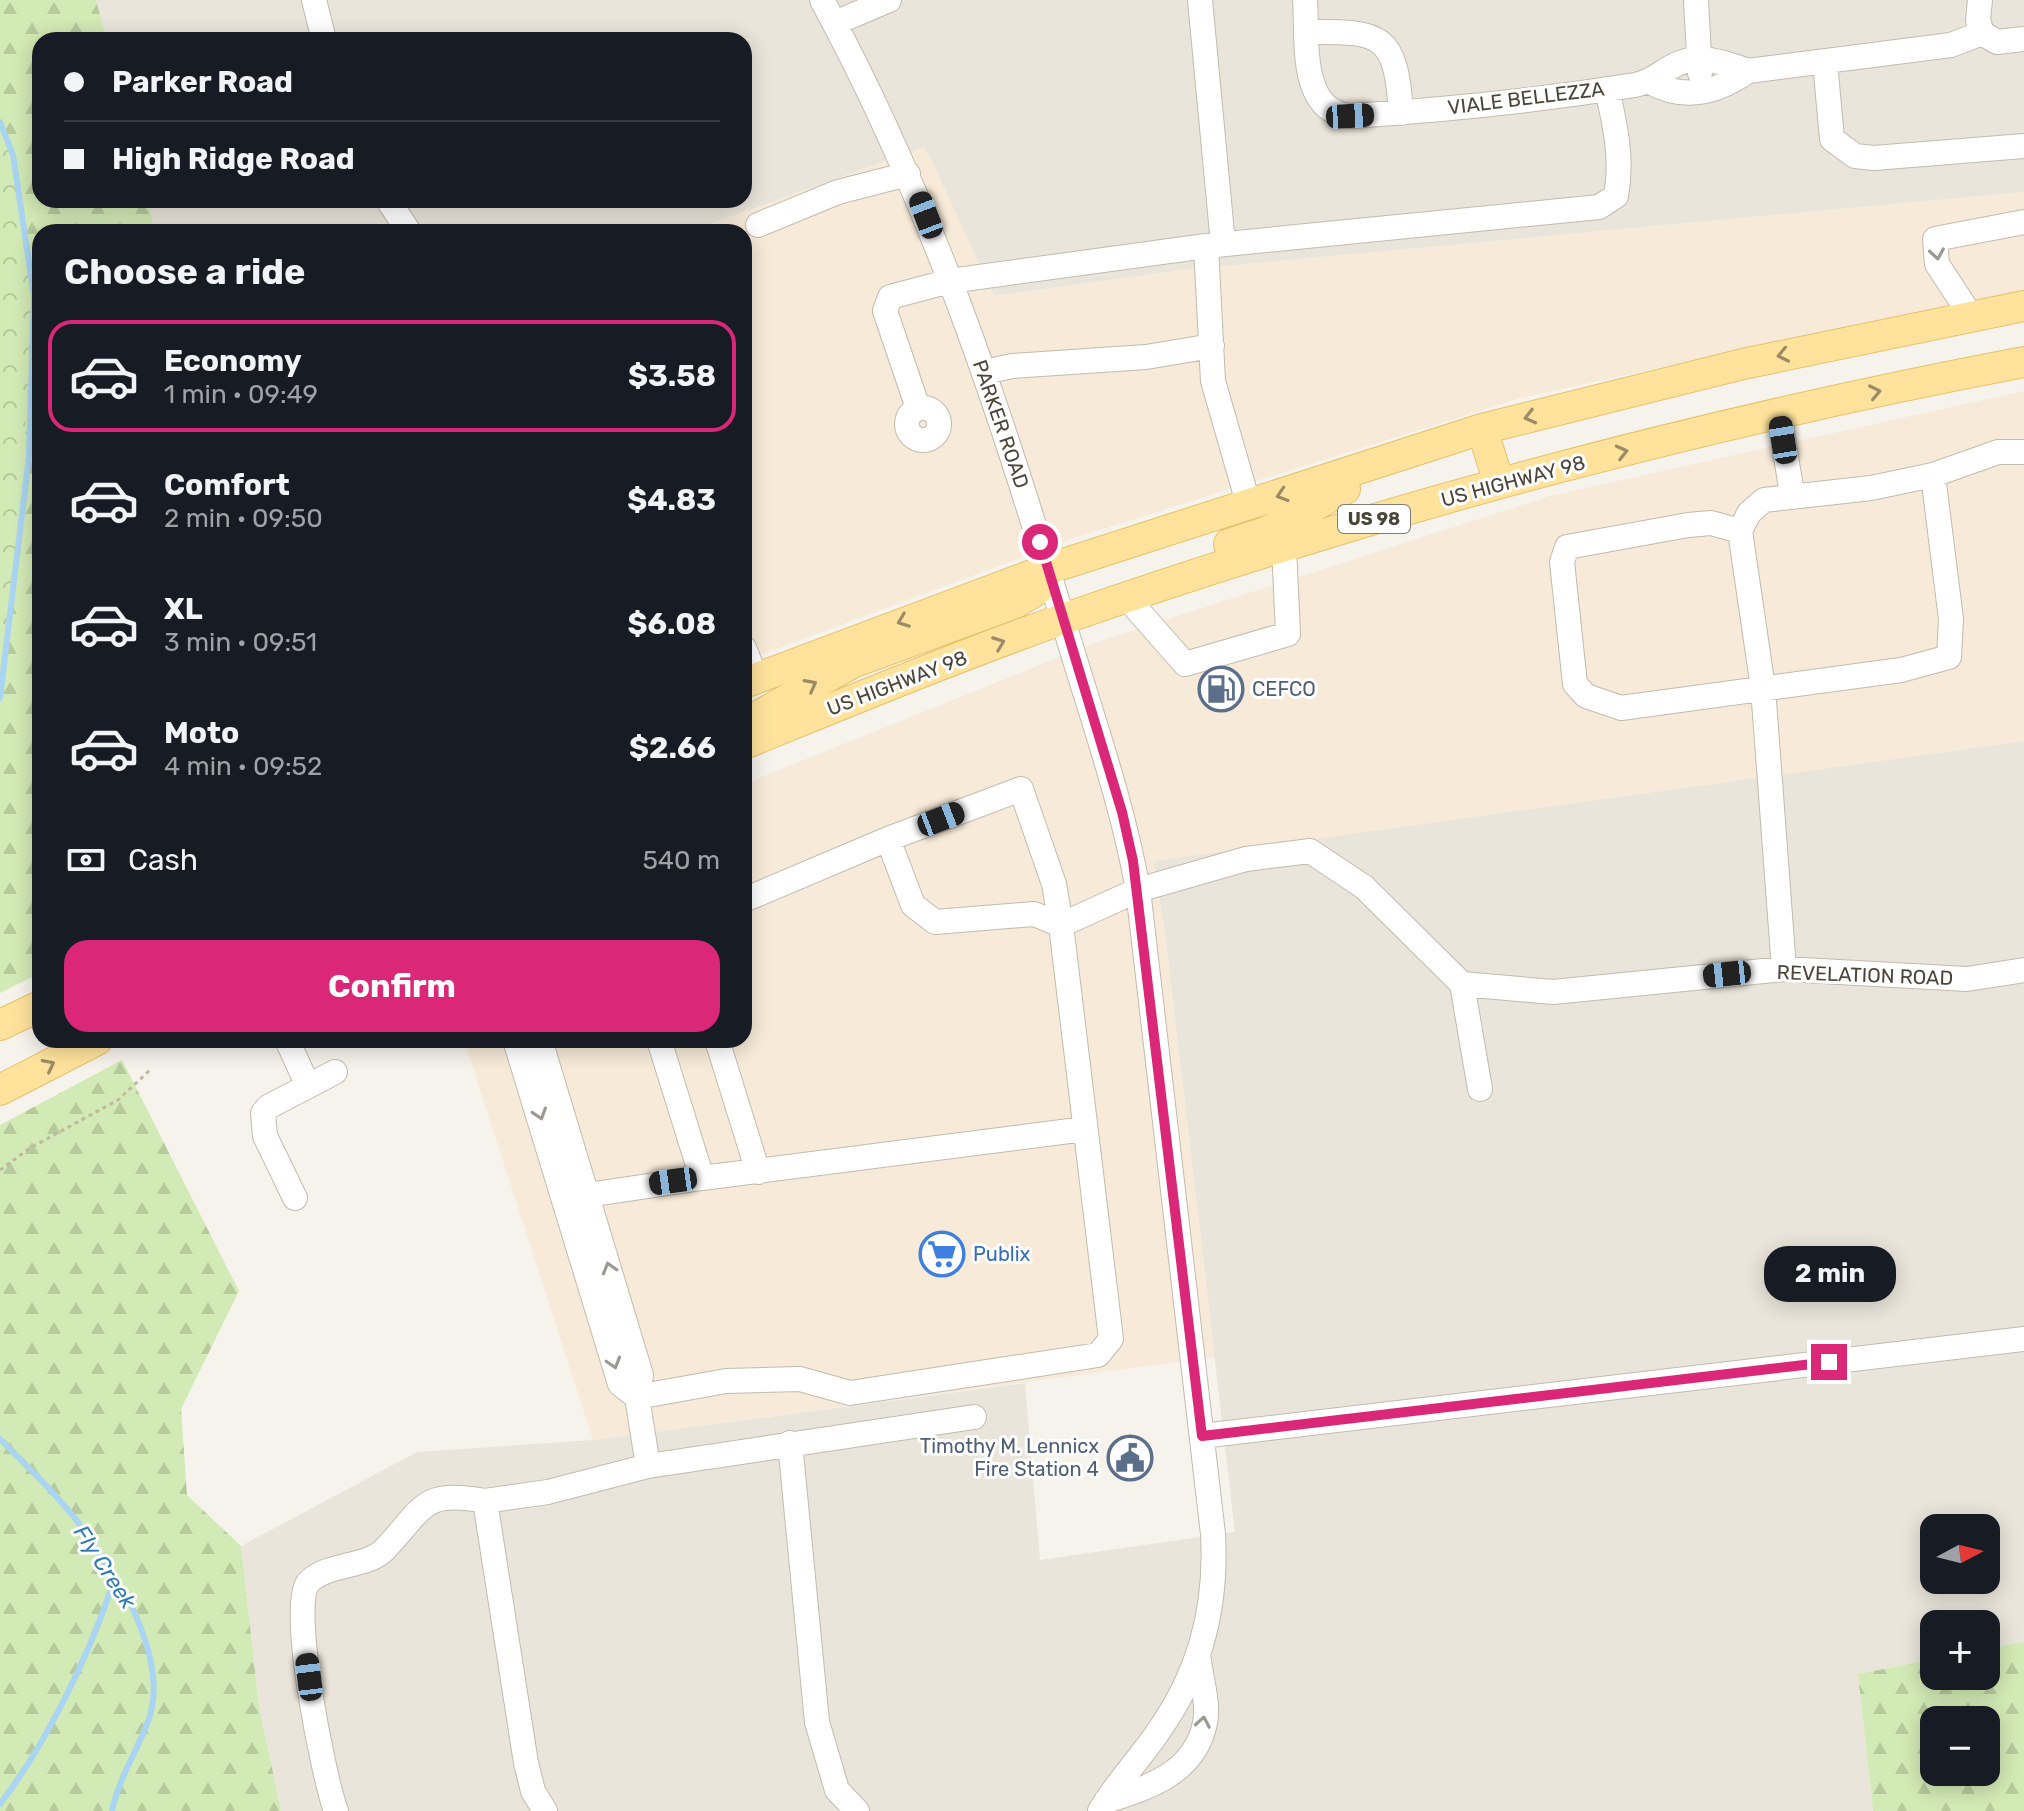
<!DOCTYPE html>
<meta charset="utf-8">
<style>
body{margin:0;font-family:Rubik,sans-serif;background:#20242c;color:#f1f3f6;height:100vh;display:flex;flex-direction:column;font-size:30px;white-space:nowrap}
*{box-sizing:border-box;margin:0}
p{font-size:26px;color:#9ea1a6}
.icon{flex:none;width:44px;height:44px;fill:none;stroke:currentColor;stroke-width:2;stroke-linecap:round;stroke-linejoin:round}
.map{position:relative;flex:1;overflow:hidden}
.details{position:absolute;left:32px;top:224px;width:720px;height:824px;display:flex;flex-direction:column;background:#171b24;border-radius:24px;box-shadow:0 4px 20px #0003}
.details>*{flex:none}
.top-card{position:absolute;left:32px;top:32px;width:720px;height:176px;border-radius:24px;box-shadow:0 4px 20px #0003;display:grid;align-content:center;height:176px;padding:0 32px;background:#171b24}
.needle{width:52px;rotate:83deg}
.tools{position:absolute;left:1920px;top:1514px;display:grid;gap:16px}
.tools a{display:grid;place-items:center;width:80px;height:80px;border-radius:16px;background:#171b24;box-shadow:0 4px 20px #0003;font-size:40px}
.end{position:absolute;width:36px;height:36px;margin:-18px;border:10px solid #db2777;background:#fff;box-shadow:0 0 0 4px #fff}
.from{border-radius:50%}
.bubble{position:absolute;height:56px;border-radius:24px;background:#171b24;box-shadow:0 4px 20px #0003;font-size:26px;font-weight:700;line-height:56px;text-align:center}
.car{position:absolute;width:24px;height:48px;margin:-24px -12px;border-radius:10px;box-shadow:0 0 6px 2px #0007;background:linear-gradient(#222 24%,#8ab4d8 0 40%,#222 0 76%,#8ab4d8 0 86%,#222 0)}
.top-card b{display:flex;align-items:center;gap:28px;height:76px;font-size:30px}
.top-card b+b{border-top:2px solid #363941}
.top-card i{width:20px;height:20px;background:#f1f3f6}
ul{padding:0;list-style:none}
li{display:flex;align-items:center;gap:24px;height:112px;margin:0 16px 12px;padding:0 16px;border:4px solid transparent;border-radius:24px}
li div{flex:1}
li b{display:block;font-size:30px}
li em{font-style:normal;font-weight:700}
li.selected{border-color:#db2777}
li>.icon{width:72px;height:72px;stroke-width:1.5}
h2{padding:0 32px;font-size:36px;line-height:96px}
.pay{display:flex;align-items:center;gap:20px;height:88px;padding:0 32px;font-size:30px}
.pay p{margin-inline-start:auto}
.primary-button{display:flex;gap:16px;margin-top:auto;padding:16px 32px}
.primary-button a{flex:1;height:92px;border-radius:24px;background:#db2777;color:#fff;font-size:32px;font-weight:700;line-height:92px;text-align:center}
.map>svg:first-child{display:block}
.residential{fill:#eae5da;fill-rule:evenodd}
.commercial{fill:#f7ead8}
.forest{fill:url(#forest-firs);fill-rule:evenodd}
.park{fill:url(#park-crowns)}
.lines{fill:none;stroke-linecap:round;stroke-linejoin:round}
.stream{stroke:#a9d4f2;stroke-width:6}
.minor-casing{stroke:#c2bbae;stroke-width:26}
.major-casing{stroke:#e6c16a;stroke-width:32}
.path{stroke:#c4b79f;stroke-width:3;stroke-dasharray:4 4;stroke-linecap:butt}
.minor{stroke:#fff;stroke-width:24}
.major{stroke:#ffe39c;stroke-width:30}
.oneway{stroke:#9c9892}
.oneway2{stroke:#9c8c66}
.route{stroke:#db2777;stroke-width:10}
.labels{text-anchor:middle;dominant-baseline:central;stroke-width:6;stroke-linejoin:round;paint-order:stroke}
.shield{fill:#fff;stroke:#817c74;stroke-width:2}
.shield-label{font-size:18px;font-weight:bold;fill:#4b4439}
.street-label{font-size:20px;fill:#4b4439;stroke:#fff}
.service-label{font-size:20px;fill:#4e5e75;stroke:#fff;text-anchor:start}
.shop-label{font-size:20px;fill:#366cbe;stroke:#fff;text-anchor:start}
.water-label{font-size:22px;font-style:italic;fill:#2e7ab2;stroke:#fff}
</style>
<div class="map">
<svg width="2024" height="1811" viewBox="0 0 2024 1811">
<defs>
<pattern id="forest-firs" width="22" height="20" patternUnits="userSpaceOnUse" patternTransform="scale(2)"><rect width="22" height="20" fill="#d2eab5"/><path d="M5 1l3.5 6h-7zM16 11l3.5 6h-7z" fill="#b6ca9c"/></pattern>
<pattern id="park-crowns" width="20" height="18" patternUnits="userSpaceOnUse" patternTransform="scale(2)"><rect width="20" height="18" fill="#d2eab5"/><path d="M2 6a3 3 0 1 1 6 0M12 15a3 3 0 1 1 6 0" fill="none" stroke="#b6ca9c"/></pattern>
</defs>
<rect width="100%" height="100%" fill="#f6f3ec"/>
<path class="residential" d="M 96,0 L 2024,0 L 2024,192 L 1182,270 L 994,296 L 925,147 L 688,232 L 154,232 L 149,200 L 744,200 L 744,40 L 107,40 Z
M 2024,741 L 2024,1642 L 1986,1649 L 1986,1624 L 1934,1624 L 1934,1659 L 1858,1674 L 1873,1811 L 281,1811 L 259,1706 L 241,1546 L 417,1452 L 593,1440 L 1025,1383 L 1040,1560 L 1235,1532 L 1164,926 L 1153,861 ZM 1934,1528 L 1986,1528 L 1986,1580 L 1934,1580 Z"/>
<path class="commercial" d="M 925,147 L 994,296 L 1182,270 L 2024,192 L 2024,295 L 1790,339 L 1520,398 L 1074,538 L 744,661 L 744,232 L 688,232 Z
M 2024,391 L 2024,741 L 1153,861 L 1164,926 L 1215,1357 L 593,1440 L 464,1040 L 744,1040 L 744,784 L 1097,642 L 1550,496 Z"/>
<path class="forest" d="M 0,0 L 96,0 L 107,40 L 40,40 L 40,200 L 149,200 L 154,232 L 40,232 L 40,973 L 0,993 Z
M 122,1060 L 239,1291 L 181,1409 L 187,1495 L 241,1546 L 259,1706 L 281,1811 L 0,1811 L 0,1125 Z
M 2024,1642 L 2024,1811 L 1873,1811 L 1858,1674 L 1934,1659 L 1934,1676 L 1986,1676 L 1986,1649 ZM 1934,1720 L 1986,1720 L 1986,1772 L 1934,1772 Z"/>
<path class="park" d="M 0,123 L 13,155 L 34,311 L 9,628 L 0,668 Z"/>
<g class="lines">
<path class="stream" d="M 0,122 L 13,155 L 34,296 L 29,455 L 0,698
M 0,1439 C 36,1475 102,1536 112,1586 L 125,1591 C 143,1630 165,1680 147,1724 C 136,1752 118,1781 112,1811
M 0,1804 C 45,1746 89,1656 112,1586"/>
<g class="minor-casing">
<path id="minor" d="M 314,0 L 324,40
M 822,0 C 930,199 1001,411 1065,627 C 1091,715 1122,800 1138,890 L 1213,1534 C 1217,1604 1202,1668 1162,1726 C 1143,1756 1118,1780 1100,1811
M 1200,0 L 1223,244
M 1305,0 C 1308,38 1298,111 1350,116 C 1445,110 1541,100 1635,85 C 1661,80 1670,59 1701,59 C 1717,60 1732,65 1748,71 L 1951,45 L 1982,33 L 1978,20 L 1980,0
M 1696,0 L 1700,73
M 835,23 L 889,0
M 1308,32 C 1382,31 1396,34 1401,113
M 1982,33 L 1997,42 L 2024,39
M 1825,62 L 1832,139 L 1855,156 L 1874,158 L 2024,146
M 1650,82 C 1684,101 1717,93 1748,71
M 388,200 L 409,232
M 758,225 L 838,192 L 908,174
M 1206,246 L 1213,381 L 1249,506
M 1971,316 L 1937,264 L 1935,239 L 2024,222
M 984,372 L 1012,366 L 1146,357 L 1212,346
M907 424a16 16 0 1 1 32 0a16 16 0 1 1-32 0Z
M 918,408 L 885,311 L 890,297 L 950,281 L 1206,246 L 1599,207 L 1616,196 C 1623,159 1615,125 1607,89
M 1779,413 L 1792,494
M 1740,531 L 1711,523 L 1688,525 L 1567,547 L 1562,562 L 1575,684 L 1586,696 L 1621,708 L 1901,670 L 1949,657 L 1951,619 L 1933,475
M 1127,598 L 1185,664 L 1288,634 L 1284,547
M 744,648 L 756,678
M 888,839 L 1021,789 L 1054,884 L 1061,925
M 744,900 L 888,839 L 913,905 L 935,922 L 1034,914 L 1061,925
M 1784,969 L 1763,688 L 1740,531 L 1749,513 L 1764,500 L 1871,488 L 1933,475 L 1998,452 L 2024,452
M 1462,984 L 1480,1089
M 287,1040 L 308,1086
M 515,1040 L 620,1384 L 637,1397 L 726,1381 L 800,1379 L 850,1393 L 1098,1355 L 1111,1339 L 1061,925 L 1138,890 L 1246,859 L 1310,851 L 1364,887 L 1462,984 L 1553,992 L 1784,969 L 1967,979 L 2024,970
M 540,1040 L 641,1375 L 637,1397 L 648,1466 L 548,1492 L 485,1501 L 526,1763 L 533,1791 L 545,1811
M 659,1040 L 702,1178 L 1085,1129
M 717,1040 L 758,1172
M 574,1197 L 702,1178
M 295,1198 L 265,1136 L 263,1113 L 268,1107 L 335,1072
M 1202,1436 L 2024,1339
M 790,1443 L 817,1722 L 837,1790 L 857,1811
M 648,1466 L 974,1417
M 1106,1801 C 1148,1788 1195,1773 1205,1723 C 1209,1703 1201,1680 1199,1660
M 336,1811 C 324,1779 289,1606 308,1583 C 325,1563 368,1568 385,1549 C 424,1508 422,1489 485,1501"/>
</g>
<g class="major-casing">
<path id="major" d="M 1482,429 L 1499,483
M 1229,544 L 1266,532 L 1345,489
M 744,683 L 1048,569 L 1482,429 L 1743,364 L 2024,306
M 744,724 L 852,663 L 1015,603 L 1037,590 L 1046,574
M 744,744 C 850,701 956,657 1063,619 C 1376,510 1698,424 2024,362
M 0,1025 L 40,1006
M 0,1090 L 97,1040"/>
</g>
<path class="path" d="M 0,1170 L 30,1148 L 118,1100 L 151,1069"/>
<use href="#minor" class="minor"/>
<use href="#major" class="major"/>
</g>
<defs><path id="oneway-chevron" d="M-2-3.5L2.5 0L-2 3.5" fill="none" stroke-width="1.6" stroke-linecap="round" stroke-linejoin="round" transform="scale(2)"/></defs>
<g class="oneway">
<use href="#oneway-chevron" transform="translate(1937 254) rotate(81)"/>
<use href="#oneway-chevron" transform="translate(540 1114) rotate(72)"/>
<use href="#oneway-chevron" transform="translate(609 1268) rotate(-107)"/>
<use href="#oneway-chevron" transform="translate(614 1363) rotate(73)"/>
<use href="#oneway-chevron" transform="translate(1203 1722) rotate(-80)"/>
</g>
<g class="oneway2">
<use href="#oneway-chevron" transform="translate(1783 355) rotate(168)"/>
<use href="#oneway-chevron" transform="translate(1875 392) rotate(-12)"/>
<use href="#oneway-chevron" transform="translate(1530 417) rotate(166)"/>
<use href="#oneway-chevron" transform="translate(1622 452) rotate(-14)"/>
<use href="#oneway-chevron" transform="translate(1282 495) rotate(162)"/>
<use href="#oneway-chevron" transform="translate(903 621) rotate(159)"/>
<use href="#oneway-chevron" transform="translate(999 643) rotate(-21)"/>
<use href="#oneway-chevron" transform="translate(811 685) rotate(-28)"/>
<use href="#oneway-chevron" transform="translate(49 1065) rotate(-27)"/>
</g>
<g class="lines">
<path class="route" d="M 1040,542 L 1122,812 L 1133,861 L 1202,1436 L 1829,1362"/>
</g>
<defs>
<g id="fuel-ring" transform="scale(2.3)"><circle r="9.5" fill="#fff" stroke="#5c6f8a" stroke-width="1.5"/><path d="M-5.5-6h7V0h2V4h1.3V-2.5L3-4.5l.8-.8L6-3V5H2.5V1h-1V6h-7ZM-4.2-4.7v3.2H.2V-4.7Z" fill="#5c6f8a"/></g>
<g id="supermarket-ring" transform="scale(2.3)"><circle r="9.5" fill="#fff" stroke="#3f7fe0" stroke-width="1.5"/><path d="M-6-5.5h2.5l.6 2H6L4.5 2H-2.5L-4.4-4H-6ZM-1.5 3.2a1.3 1.3 0 1 0 .1 0ZM3 3.2a1.3 1.3 0 1 0 .1 0Z" fill="#3f7fe0"/></g>
<g id="civic-ring" transform="scale(2.3)"><circle r="9.5" fill="#fff" stroke="#5c6f8a" stroke-width="1.5"/><path d="M-.6-6.5H3V-4.5H.6V-3L4-1V1h2V6H-6V1h2V-1L-.6-3ZM-1.2 2.5V6h2.4V2.5Z" fill="#5c6f8a"/></g>
</defs>
<g fill-rule="evenodd">
<use href="#fuel-ring" x="1221" y="689"/>
<use href="#supermarket-ring" x="942" y="1254"/>
<use href="#civic-ring" x="1130" y="1458"/>
</g>
<g class="labels">
<rect class="shield" x="1338" y="505" width="72" height="28" rx="6"/>
<g class="shield-label">
<text x="1374" y="519">US 98</text>
</g>
<g class="street-label">
<text transform="translate(1526 98) rotate(-7)">VIALE BELLEZZA</text>
<text transform="translate(1001 424) rotate(71)">PARKER ROAD</text>
<text transform="translate(1513 481) rotate(-15)">US HIGHWAY 98</text>
<text transform="translate(897 683) rotate(-21)">US HIGHWAY 98</text>
<text transform="translate(1865 975) rotate(2)">REVELATION ROAD</text>
</g>
<g class="service-label">
<text x="1252" y="689">CEFCO</text>
<text x="1099" y="1446" text-anchor="end">Timothy M. Lennicx<tspan x="1099" dy="23">Fire Station 4</tspan></text>
</g>
<g class="shop-label">
<text x="973" y="1254">Publix</text>
</g>
<g class="water-label">
<text transform="translate(105 1567) rotate(57)">Fly Creek</text>
</g>
</g>
</svg>
<div class="tools">
<a><svg class="needle" viewBox="-14 -14 28 28"><path d="M0-13l5 13h-10z" fill="#e53935"/><path d="M0 13l5-13h-10z" fill="#9ea1a6"/></svg></a>
<a>+</a>
<a>−</a>
</div>
<i class="end from" style="left:1040px;top:542px"></i>
<i class="end" style="left:1829px;top:1362px"></i>
<div class="bubble" style="left:1764px;top:1246px;width:132px">2 min</div>
<i class="car" style="left:1350px;top:116px;rotate:87deg"></i>
<i class="car" style="left:926px;top:215px;rotate:339deg"></i>
<i class="car" style="left:1783px;top:440px;rotate:351deg"></i>
<i class="car" style="left:941px;top:819px;rotate:69deg"></i>
<i class="car" style="left:1727px;top:974px;rotate:264deg"></i>
<i class="car" style="left:673px;top:1181px;rotate:262deg"></i>
<i class="car" style="left:309px;top:1677px;rotate:353deg"></i>
<div class="top-card">
<b><i class="from"></i>Parker Road</b>
<b><i></i>High Ridge Road</b>
</div>
<section class="details">
<h2>Choose a ride</h2>
<ul>
<li class="selected"><svg class="icon" aria-label="car" viewBox="0 0 24 24"><path d="M5 17H2v-5l4-1 3-4h7l3 4 3 1v5h-3M9 17h6M6 11h13"/><circle cx="7" cy="17" r="2"/><circle cx="17" cy="17" r="2"/></svg><div><b>Economy</b><p>1 min · 09:49</p></div><em>$3.58</em></li>
<li><svg class="icon" aria-label="car" viewBox="0 0 24 24"><path d="M5 17H2v-5l4-1 3-4h7l3 4 3 1v5h-3M9 17h6M6 11h13"/><circle cx="7" cy="17" r="2"/><circle cx="17" cy="17" r="2"/></svg><div><b>Comfort</b><p>2 min · 09:50</p></div><em>$4.83</em></li>
<li><svg class="icon" aria-label="car" viewBox="0 0 24 24"><path d="M5 17H2v-5l4-1 3-4h7l3 4 3 1v5h-3M9 17h6M6 11h13"/><circle cx="7" cy="17" r="2"/><circle cx="17" cy="17" r="2"/></svg><div><b>XL</b><p>3 min · 09:51</p></div><em>$6.08</em></li>
<li><svg class="icon" aria-label="car" viewBox="0 0 24 24"><path d="M5 17H2v-5l4-1 3-4h7l3 4 3 1v5h-3M9 17h6M6 11h13"/><circle cx="7" cy="17" r="2"/><circle cx="17" cy="17" r="2"/></svg><div><b>Moto</b><p>4 min · 09:52</p></div><em>$2.66</em></li>
</ul>
<div class="pay"><svg class="icon" aria-label="cash" viewBox="0 0 24 24"><path d="M3 7h18v10H3z"/><circle cx="12" cy="12" r="2"/></svg>Cash<p>540 m</p></div>
<div class="primary-button"><a>Confirm</a></div>
</section>
</div>
